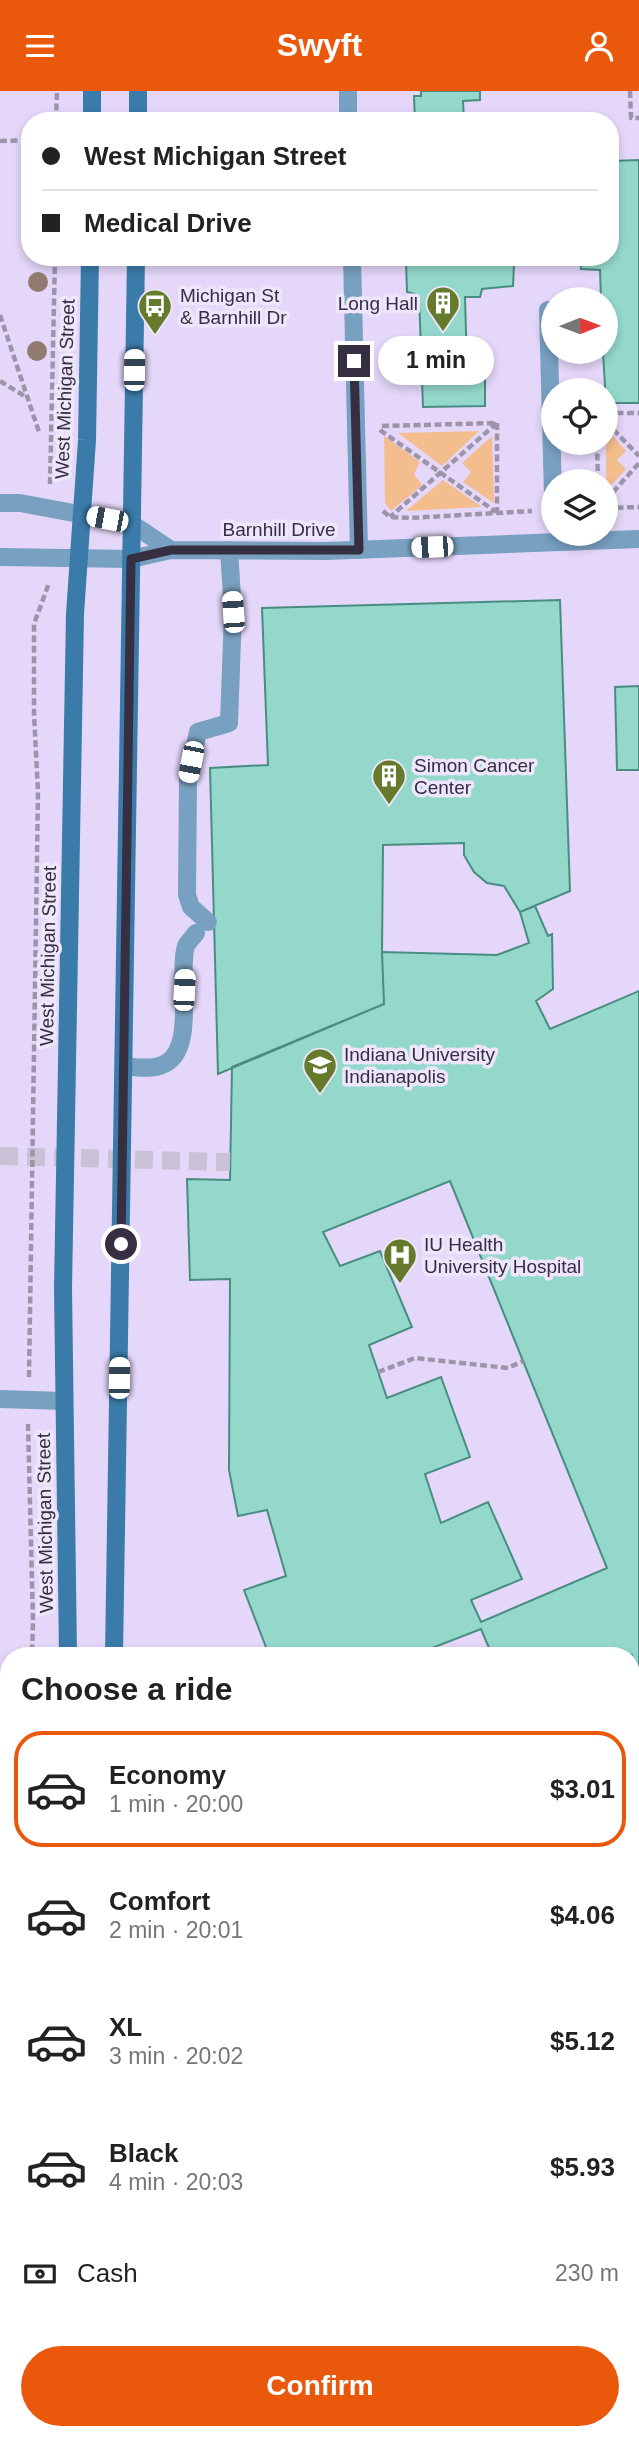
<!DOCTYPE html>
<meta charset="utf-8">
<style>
body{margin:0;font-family:Helvetica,sans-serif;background:#f2f2f2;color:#222;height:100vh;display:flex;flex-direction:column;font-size:26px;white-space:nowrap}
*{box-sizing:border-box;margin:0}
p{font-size:23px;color:#767676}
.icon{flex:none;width:38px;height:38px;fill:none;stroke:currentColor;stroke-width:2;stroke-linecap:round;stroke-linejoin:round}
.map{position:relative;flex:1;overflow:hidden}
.sheet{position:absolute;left:0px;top:1556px;width:640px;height:793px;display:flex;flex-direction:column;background:#fff;border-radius:28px 28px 0 0;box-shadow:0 4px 10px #0003}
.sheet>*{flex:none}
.top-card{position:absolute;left:21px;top:21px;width:598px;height:154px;border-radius:28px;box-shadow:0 4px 10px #0003;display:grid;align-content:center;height:154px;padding:0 21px;background:#fff}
.needle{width:46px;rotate:89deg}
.buttons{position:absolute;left:541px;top:196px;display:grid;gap:14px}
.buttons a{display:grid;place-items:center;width:77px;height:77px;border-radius:50%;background:#fff;box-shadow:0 4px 10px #0003;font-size:35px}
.end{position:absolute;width:32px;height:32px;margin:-16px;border:9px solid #362e41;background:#fff;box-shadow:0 0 0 4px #fff}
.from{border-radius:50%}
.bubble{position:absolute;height:49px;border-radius:24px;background:#fff;box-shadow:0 4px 10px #0003;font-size:23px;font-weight:700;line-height:49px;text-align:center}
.car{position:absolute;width:21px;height:42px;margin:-21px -10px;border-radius:9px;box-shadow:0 0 5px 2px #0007;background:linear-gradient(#fff 24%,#345 0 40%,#fff 0 76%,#345 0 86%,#fff 0)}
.top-card b{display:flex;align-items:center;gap:24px;height:66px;font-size:26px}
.top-card b+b{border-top:2px solid #e0e0e0}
.top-card i{width:18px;height:18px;background:#222}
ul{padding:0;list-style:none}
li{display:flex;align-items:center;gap:21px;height:116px;margin:0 14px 10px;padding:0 7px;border:4px solid transparent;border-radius:28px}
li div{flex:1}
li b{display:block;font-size:26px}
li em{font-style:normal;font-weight:700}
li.on{border-color:#ea580c}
li>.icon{width:63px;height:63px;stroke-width:1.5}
h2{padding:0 21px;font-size:32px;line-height:84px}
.pay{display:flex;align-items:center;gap:18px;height:77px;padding:0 21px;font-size:26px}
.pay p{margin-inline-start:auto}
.primary-button{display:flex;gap:14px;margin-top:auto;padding:14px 21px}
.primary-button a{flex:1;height:80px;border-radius:42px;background:#ea580c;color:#fff;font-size:28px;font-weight:700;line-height:80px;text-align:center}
header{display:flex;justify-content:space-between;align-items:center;height:91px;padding:0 21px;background:#ea580c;color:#fff;font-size:32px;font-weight:700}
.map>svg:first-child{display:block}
.built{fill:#e4d7fa;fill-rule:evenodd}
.green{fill:#f4bd8e}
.building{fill:#94d8cc;stroke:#498d82;stroke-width:2;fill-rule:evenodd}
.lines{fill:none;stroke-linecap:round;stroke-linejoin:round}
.pedestrian-tunnel{stroke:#c9c2d6;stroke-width:18;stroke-dasharray:18 9;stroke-linecap:butt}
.path{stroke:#9c95a9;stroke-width:4.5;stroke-dasharray:7 3.5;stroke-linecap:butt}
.service{stroke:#78a0c0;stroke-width:18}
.minor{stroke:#78a0c0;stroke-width:18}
.tertiary{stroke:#78a0c0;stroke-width:18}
.secondary{stroke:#3b7ba9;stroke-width:18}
.tree{fill:#927c71}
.route{stroke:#362e41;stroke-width:9}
.labels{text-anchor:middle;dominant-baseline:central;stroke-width:7;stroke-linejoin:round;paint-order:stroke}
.poi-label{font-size:19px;fill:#362e41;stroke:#eee7fb;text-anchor:start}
.street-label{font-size:19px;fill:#362e41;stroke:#eee7fb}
</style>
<header><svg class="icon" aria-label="menu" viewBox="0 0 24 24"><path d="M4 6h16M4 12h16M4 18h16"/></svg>Swyft<svg class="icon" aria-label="person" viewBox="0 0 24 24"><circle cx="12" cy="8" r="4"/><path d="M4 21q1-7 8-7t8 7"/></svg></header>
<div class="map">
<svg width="639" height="2348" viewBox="0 0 639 2348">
<rect width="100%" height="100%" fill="#eee7fb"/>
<path class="built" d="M 0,0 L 639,0 L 639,2348 L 0,2348 ZM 30,30 L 611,30 L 611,166 L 30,166 ZM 553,208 L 606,208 L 606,261 L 553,261 ZM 553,299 L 606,299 L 606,352 L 553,352 ZM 553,390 L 606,390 L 606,443 L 553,443 ZM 9,1564 L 632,1564 L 632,2340 L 9,2340 Z"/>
<path class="green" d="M 606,337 L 626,360 L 617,369 L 626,378 L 606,400 Z
M 479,340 L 442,375 L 398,342 Z
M 384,345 L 420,371 L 414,383 L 422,394 L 391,420 L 385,412 Z
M 492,345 L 494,412 L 463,391 L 471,381 L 462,372 Z
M 443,389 L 482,416 L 406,420 Z
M 161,2340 L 231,2340 L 239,2348 L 161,2348 Z
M 243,2340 L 282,2340 L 282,2348 L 250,2348 Z
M 306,2340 L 344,2340 L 344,2348 L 306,2348 Z
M 409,2340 L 476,2340 L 476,2348 L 409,2348 Z
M 540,2340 L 572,2340 L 572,2348 L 539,2348 Z"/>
<path class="building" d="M 421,0 L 480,0 L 480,9 L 463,10 L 464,30 L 415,30 L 414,5 L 421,5 Z
M 639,69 L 639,312 L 606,312 L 603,261 L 606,261 L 606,208 L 601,208 L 600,179 L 581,178 L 580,166 L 611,166 L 613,70 Z
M 390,166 L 527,166 L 528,174 L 514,174 L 513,195 L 482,198 L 480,206 L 465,206 L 467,277 L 485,278 L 485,315 L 423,316 L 419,204 L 407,201 L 406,171 L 390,172 Z
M 560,509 L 570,800 L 520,821 L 504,795 L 487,792 L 474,781 L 464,764 L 464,752 L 383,754 L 382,861 L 384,913 L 218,983 L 210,677 L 268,674 L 262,517 Z
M 639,595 L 639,679 L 617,679 L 615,596 Z
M 535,815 L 548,845 L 552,843 L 553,898 L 536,910 L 550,938 L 639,900 L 639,1659 L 632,1659 L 632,1564 L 492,1564 L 481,1538 L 414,1564 L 269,1564 L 244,1499 L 286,1485 L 267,1419 L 238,1425 L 229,1379 L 230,1188 L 190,1189 L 187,1088 L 230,1089 L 232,976 L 384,913 L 382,861 L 497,864 L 529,852 L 520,821 ZM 450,1090 L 607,1477 L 481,1531 L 471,1509 L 522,1488 L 488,1411 L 441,1432 L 425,1383 L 470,1366 L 441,1286 L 387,1307 L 369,1254 L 412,1236 L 380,1160 L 340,1175 L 323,1141 Z
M 632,1894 L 639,1894 L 639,1922 L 632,1922 Z
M 632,1922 L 639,1922 L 639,2146 L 632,2146 Z
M 632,2164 L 639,2164 L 639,2213 L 632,2213 Z
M 579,2340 L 627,2340 L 627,2348 L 579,2348 Z"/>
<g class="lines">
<path class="pedestrian-tunnel" d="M 0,1065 L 230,1071"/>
<path class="path" d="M 630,0 L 631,27 L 639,27
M 56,30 L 57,0
M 0,50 L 30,49
M 0,224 L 39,341
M 0,290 L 26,306
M 606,322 L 639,322
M 606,331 L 639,365
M 497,332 L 497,422
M 382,335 L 497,332 L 390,426
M 380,339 L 496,421
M 597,352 L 598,390
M 50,393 L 55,166
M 606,409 L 639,372
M 606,417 L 639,416
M 383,420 L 390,426 L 410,427 L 532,420
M 378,1281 L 415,1267 L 508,1277 L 523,1270
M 29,1286 L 38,701 L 34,623 L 34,533 L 49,492
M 28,1333 L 33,1531 L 32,1564
M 0,1802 L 9,1802
M 0,1821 L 9,1810
M 0,2054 L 9,2060
M 0,2106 L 9,2097
M 0,2233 L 8,2236
M 237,2340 L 245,2348
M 19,2348 L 19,2340
M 294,2348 L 294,2340
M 352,2348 L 352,2340
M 402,2348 L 402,2340
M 483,2348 L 483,2340
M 534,2348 L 534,2340"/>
<path class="service" d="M 348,0 L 348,30
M 352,166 L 359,459
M 548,219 L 553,405
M 208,831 L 191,816 L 187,804 L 188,686 L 198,641 L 229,632 L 233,521 L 229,459
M 124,975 C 136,976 151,979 162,974 C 198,961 177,884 186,855 C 188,851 193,846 196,842
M 0,1308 L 64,1310"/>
<path class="minor" d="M 0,412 L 20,412 L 132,433 L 171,459
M 0,466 L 131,468 L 171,459 L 326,460 L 639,448"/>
<path class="tertiary" d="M 0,1755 L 9,1756
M 632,1780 L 639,1781"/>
<path class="secondary" d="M 92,30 L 92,0
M 138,30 L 138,0
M 68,1564 L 63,1197 L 75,523 L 87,349 L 90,166
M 114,1564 L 136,166
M 56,2348 L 56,2340
M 101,2348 L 102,2340"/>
</g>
<g class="tree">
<circle cx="38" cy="191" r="10"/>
<circle cx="37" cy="260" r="10"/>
</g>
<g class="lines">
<path class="route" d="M 121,1153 L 131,468 L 171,459 L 359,459 L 354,270"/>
</g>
<defs>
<g id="building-pin" transform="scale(1.75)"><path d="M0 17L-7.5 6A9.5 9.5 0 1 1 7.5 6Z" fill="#657a2b" stroke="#eee7fb"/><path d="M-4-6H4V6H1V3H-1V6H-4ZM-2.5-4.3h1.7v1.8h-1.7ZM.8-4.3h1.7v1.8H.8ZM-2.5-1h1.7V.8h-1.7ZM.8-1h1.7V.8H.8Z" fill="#fff"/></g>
<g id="bus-pin" transform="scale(1.75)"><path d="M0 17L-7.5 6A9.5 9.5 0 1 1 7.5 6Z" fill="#657a2b" stroke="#eee7fb"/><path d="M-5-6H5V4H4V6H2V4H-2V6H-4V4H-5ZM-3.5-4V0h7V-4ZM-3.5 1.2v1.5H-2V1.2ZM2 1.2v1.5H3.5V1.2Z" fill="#fff"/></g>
<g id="university-pin" transform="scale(1.75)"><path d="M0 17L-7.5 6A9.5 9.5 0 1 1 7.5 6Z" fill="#657a2b" stroke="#eee7fb"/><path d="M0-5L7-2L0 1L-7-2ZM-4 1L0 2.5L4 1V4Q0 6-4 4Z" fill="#fff"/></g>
<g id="hospital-pin" transform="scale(1.75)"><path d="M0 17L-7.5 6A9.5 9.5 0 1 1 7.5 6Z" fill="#657a2b" stroke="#eee7fb"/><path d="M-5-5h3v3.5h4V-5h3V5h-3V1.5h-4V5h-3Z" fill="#fff"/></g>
</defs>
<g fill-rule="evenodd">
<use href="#building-pin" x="443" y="212"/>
<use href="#bus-pin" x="155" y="215"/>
<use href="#building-pin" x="389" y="685"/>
<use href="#university-pin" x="320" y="974"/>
<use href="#hospital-pin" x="400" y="1164"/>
</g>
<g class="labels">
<g class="poi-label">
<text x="180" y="204">Michigan St<tspan x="180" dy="22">&amp; Barnhill Dr</tspan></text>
<text x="418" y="212" text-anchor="end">Long Hall</text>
<text x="414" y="674">Simon Cancer<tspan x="414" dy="22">Center</tspan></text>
<text x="344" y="963">Indiana University<tspan x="344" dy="22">Indianapolis</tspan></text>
<text x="424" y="1153">IU Health<tspan x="424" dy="22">University Hospital</tspan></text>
</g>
<g class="street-label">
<text transform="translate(65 298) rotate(-88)">West Michigan Street</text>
<text x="279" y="438">Barnhill Drive</text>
<text transform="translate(48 865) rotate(-89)">West Michigan Street</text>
<text transform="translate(45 1432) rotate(-91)">West Michigan Street</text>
</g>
</g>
</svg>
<div class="buttons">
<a><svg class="needle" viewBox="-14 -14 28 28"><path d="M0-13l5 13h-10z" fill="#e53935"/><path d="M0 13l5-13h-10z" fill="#767676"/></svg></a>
<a><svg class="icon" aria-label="locate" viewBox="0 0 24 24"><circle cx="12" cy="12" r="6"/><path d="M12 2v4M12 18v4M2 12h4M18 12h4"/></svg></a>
<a><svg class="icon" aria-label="layers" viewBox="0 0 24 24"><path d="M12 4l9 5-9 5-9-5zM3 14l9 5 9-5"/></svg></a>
</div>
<i class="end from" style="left:121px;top:1153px"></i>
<i class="end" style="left:354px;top:270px"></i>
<div class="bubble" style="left:378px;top:245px;width:116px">1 min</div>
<i class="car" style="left:134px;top:279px;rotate:1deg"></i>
<i class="car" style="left:107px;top:428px;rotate:281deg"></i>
<i class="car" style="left:432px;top:456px;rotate:268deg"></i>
<i class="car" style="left:233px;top:521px;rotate:356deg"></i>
<i class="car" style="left:191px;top:671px;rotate:191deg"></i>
<i class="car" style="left:184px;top:899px;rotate:3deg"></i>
<i class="car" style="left:119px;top:1287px;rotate:1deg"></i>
<div class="top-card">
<b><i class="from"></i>West Michigan Street</b>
<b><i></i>Medical Drive</b>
</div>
<section class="sheet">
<h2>Choose a ride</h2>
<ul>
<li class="on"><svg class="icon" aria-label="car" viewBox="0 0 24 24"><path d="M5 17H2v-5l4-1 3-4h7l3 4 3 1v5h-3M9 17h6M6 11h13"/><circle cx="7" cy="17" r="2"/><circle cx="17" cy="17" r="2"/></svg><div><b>Economy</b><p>1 min · 20:00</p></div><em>$3.01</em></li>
<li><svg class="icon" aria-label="car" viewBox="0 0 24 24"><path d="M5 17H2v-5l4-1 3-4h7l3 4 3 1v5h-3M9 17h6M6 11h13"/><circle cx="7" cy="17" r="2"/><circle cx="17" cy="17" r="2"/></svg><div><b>Comfort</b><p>2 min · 20:01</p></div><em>$4.06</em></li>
<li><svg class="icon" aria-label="car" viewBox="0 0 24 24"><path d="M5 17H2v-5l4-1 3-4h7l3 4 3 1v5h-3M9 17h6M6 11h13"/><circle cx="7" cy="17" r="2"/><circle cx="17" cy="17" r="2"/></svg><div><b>XL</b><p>3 min · 20:02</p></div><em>$5.12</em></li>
<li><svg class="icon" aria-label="car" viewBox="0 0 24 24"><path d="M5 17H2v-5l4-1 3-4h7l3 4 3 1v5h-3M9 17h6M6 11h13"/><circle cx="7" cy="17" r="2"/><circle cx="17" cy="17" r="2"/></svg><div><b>Black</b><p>4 min · 20:03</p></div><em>$5.93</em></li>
</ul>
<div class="pay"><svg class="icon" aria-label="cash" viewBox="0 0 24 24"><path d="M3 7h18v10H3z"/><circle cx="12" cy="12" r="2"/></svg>Cash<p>230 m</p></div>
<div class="primary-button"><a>Confirm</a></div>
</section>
</div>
